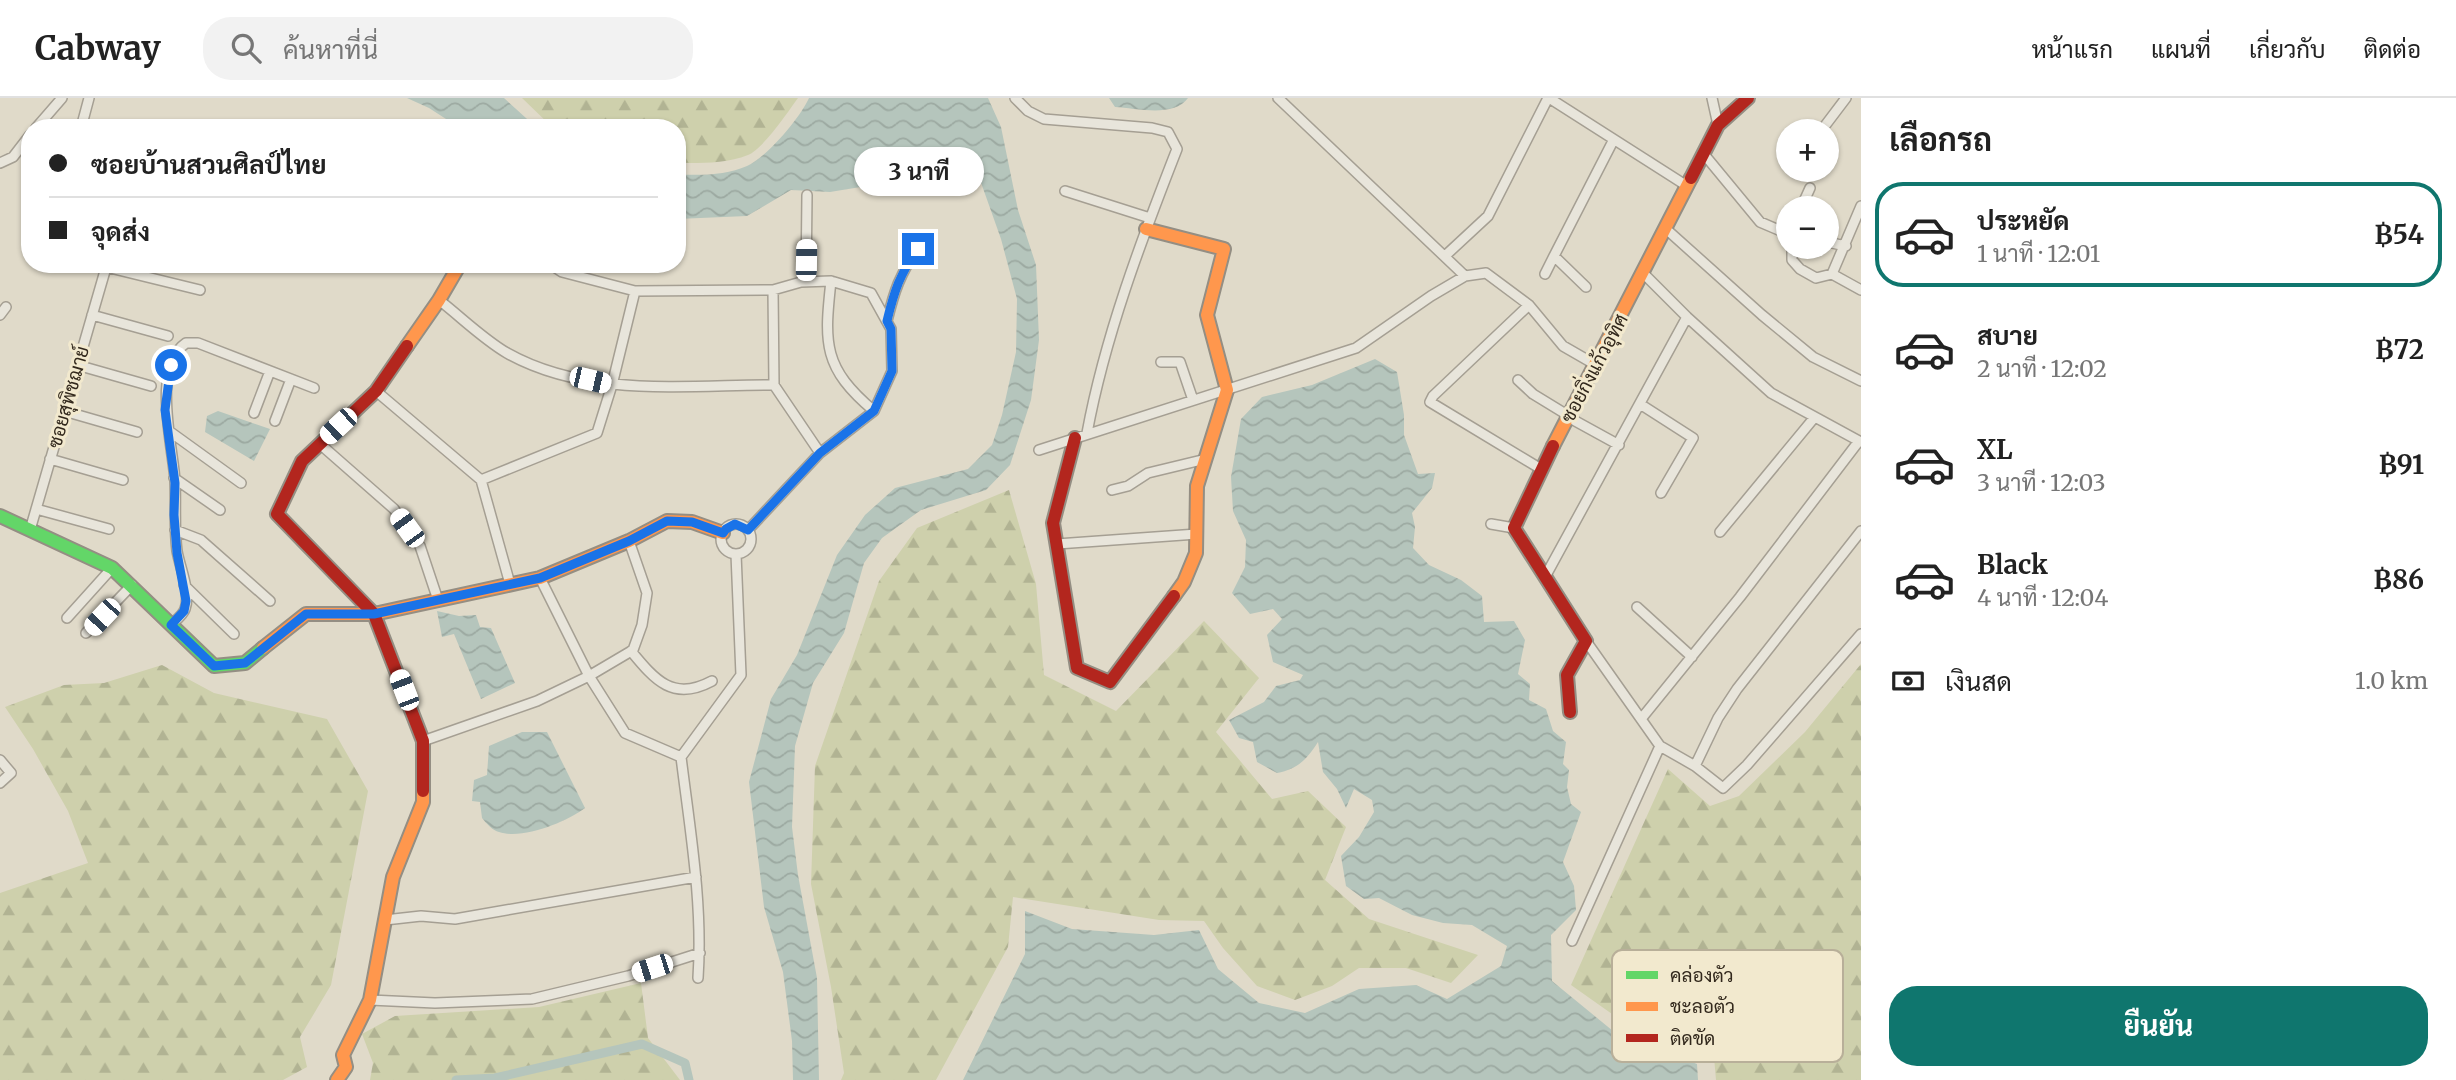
<!DOCTYPE html>
<html lang="th">
<meta charset="utf-8">
<style>
body{margin:0;font-family:Merriweather,Sarabun,serif;background:#f2f2f2;color:#222;height:100vh;display:flex;flex-direction:column;font-size:26px;white-space:nowrap}
*{box-sizing:border-box;margin:0}
p{font-size:23px;color:#767676}
.icon{flex:none;width:38px;height:38px;fill:none;stroke:currentColor;stroke-width:2;stroke-linecap:round;stroke-linejoin:round}
.map{position:relative;flex:1;overflow:hidden}
.panel{display:flex;flex-direction:column;background:#fff;width:595px}
.panel>*{flex:none}
.banner{position:absolute;left:21px;top:21px;width:665px;height:154px;border-radius:28px;box-shadow:0 2px 5px #0004;display:grid;align-content:center;height:154px;padding:0 28px;background:#fff}
.buttons{position:absolute;left:1776px;top:21px;display:grid;gap:14px}
.buttons a{display:grid;place-items:center;width:63px;height:63px;border-radius:50%;background:#fff;box-shadow:0 2px 5px #0004;font-size:35px}
.end{position:absolute;width:32px;height:32px;margin:-16px;border:9px solid #1a73e8;background:#fff;box-shadow:0 0 0 4px #fff}
.from{border-radius:50%}
.bubble{position:absolute;height:49px;border-radius:24px;background:#fff;box-shadow:0 2px 5px #0004;font-size:23px;font-weight:700;line-height:49px;text-align:center}
.car{position:absolute;width:21px;height:42px;margin:-21px -10px;border-radius:9px;box-shadow:0 0 5px 2px #0007;background:linear-gradient(#fff 24%,#345 0 40%,#fff 0 76%,#345 0 86%,#fff 0)}
.banner b{display:flex;align-items:center;gap:24px;height:66px;font-size:26px}
.banner b+b{border-top:2px solid #e0e0e0}
.banner i{width:18px;height:18px;background:#222}
ul{padding:0;list-style:none}
li{display:flex;align-items:center;gap:21px;height:105px;margin:0 14px 10px;padding:0 14px;border:4px solid transparent;border-radius:28px}
li div{flex:1}
li b{display:block;font-size:26px}
li em{font-style:normal;font-weight:700}
li.current{border-color:#0f766e}
li>.icon{width:63px;height:63px;stroke-width:1.5}
h2{padding:0 28px;font-size:32px;line-height:84px}
.pay{display:flex;align-items:center;gap:18px;height:77px;padding:0 28px;font-size:26px}
.pay p{margin-inline-start:auto}
.action{display:flex;gap:14px;margin-top:auto;padding:14px 28px}
.action a{flex:1;height:80px;border-radius:28px;background:#0f766e;color:#fff;font-size:28px;font-weight:700;line-height:80px;text-align:center}
header{display:flex;align-items:center;gap:42px;box-sizing:border-box;height:98px;padding:0 35px;background:#fff;border-bottom:2px solid #e0e0e0}
header strong{font-size:33px}
nav{display:flex;gap:38px;margin-inline-start:auto;font-size:24px}
.search{width:490px;height:63px;background:#f2f2f2;display:flex;align-items:center;gap:18px;box-sizing:border-box;padding:0 24px;border-radius:28px;color:#767676;font-size:26px}
main{display:flex;flex:1;min-height:0}
.map>svg:first-child{display:block}
.forest{fill:url(#forest-firs)}
.water{fill:url(#water-waves)}
.lines{fill:none;stroke-linecap:round;stroke-linejoin:round}
.canal{stroke:#b5c5bc;stroke-width:9}
.street-casing{stroke:#a59f93;stroke-width:12}
.fast-casing{stroke:#948e83;stroke-width:16}
.slow-casing{stroke:#948e83;stroke-width:16}
.jam-casing{stroke:#948e83;stroke-width:16}
.street{stroke:#e8e5db;stroke-width:9}
.fast{stroke:#63d668;stroke-width:12}
.slow{stroke:#ff974d;stroke-width:12}
.jam{stroke:#b3261e;stroke-width:12}
.route{stroke:#1a73e8;stroke-width:9}
.labels{text-anchor:middle;dominant-baseline:central;stroke-width:6;stroke-linejoin:round;paint-order:stroke}
.street-label{font-size:19px;fill:#32281c;stroke:#f2e9ce}
.key{fill:#f2e9ce;stroke:#b8af99;stroke-width:2}
.key-label{font-size:19px;fill:#32281c}
</style>
<header>
<strong>Cabway</strong>
<div class="search"><svg class="icon" aria-label="search" viewBox="0 0 24 24"><circle cx="10" cy="10" r="6"/><path d="M15 15l6 6"/></svg>ค้นหาที่นี่</div>
<nav><a>หน้าแรก</a><a>แผนที่</a><a>เกี่ยวกับ</a><a>ติดต่อ</a></nav>
</header>
<main>
<div class="map">
<svg width="1861" height="982" viewBox="0 0 1861 982">
<defs>
<pattern id="forest-firs" width="22" height="20" patternUnits="userSpaceOnUse" patternTransform="scale(1.75)"><rect width="22" height="20" fill="#ced0ac"/><path d="M5 1l3.5 6h-7zM16 11l3.5 6h-7z" fill="#b1b393"/></pattern>
<pattern id="water-waves" width="16" height="10" patternUnits="userSpaceOnUse" patternTransform="scale(1.75)"><rect width="16" height="10" fill="#b5c5bc"/><path d="M0 5q4-4 8 0t8 0" fill="none" stroke="#9ca9a1"/></pattern>
</defs>
<rect width="100%" height="100%" fill="#e0dac9"/>
<path class="forest" d="M 522,0 L 798,0 C 788,14 763,51 748,57 C 726,66 700,65 677,65 L 677,30 L 553,30 Z
M 1009,392 L 1036,486 L 1044,577 L 1116,613 L 1204,523 L 1259,580 L 1216,634 L 1272,701 L 1308,693 L 1346,729 L 1325,782 L 1369,821 L 1478,857 L 1451,885 L 1406,870 L 1359,870 L 1332,888 L 1295,902 L 1257,888 L 1223,850 L 1204,823 L 1159,822 L 1013,799 L 1008,849 L 936,982 L 841,982 L 844,975 L 831,889 L 811,786 L 815,668 L 879,483 L 917,430 Z
M 1861,566 L 1861,982 L 1716,982 L 1714,959 L 1629,928 L 1571,887 L 1668,671 L 1710,708 L 1739,698 L 1805,634 Z
M 162,567 L 214,595 L 327,621 L 368,693 L 331,887 L 300,939 L 307,969 L 283,982 L 0,982 L 0,795 L 88,765 L 68,713 L 33,651 L 5,609 L 64,587 L 104,585 Z
M 641,885 L 648,940 L 680,982 L 370,982 L 373,965 L 362,936 L 395,918 L 539,909 Z"/>
<path class="water" d="M 407,0 L 504,0 L 537,30 L 460,30 L 429,10 Z
M 809,0 L 988,0 L 1001,29 L 1018,112 L 1036,167 L 1039,242 L 1031,302 L 1010,367 L 986,392 L 921,412 L 882,440 L 864,465 L 844,535 L 813,585 L 795,648 L 792,729 L 798,777 L 817,880 L 819,982 L 793,982 L 792,943 L 783,874 L 764,809 L 749,684 L 771,601 L 797,557 L 837,457 L 865,417 L 895,390 L 968,371 L 992,347 L 1002,317 L 1016,254 L 1017,201 L 1001,141 L 979,79 L 958,67 L 885,85 L 830,94 L 791,92 L 747,118 L 677,121 L 677,76 C 700,78 726,77 747,68 C 767,59 800,20 809,0 Z
M 1109,0 L 1188,0 C 1174,20 1136,10 1115,9 Z
M 1375,261 L 1397,274 L 1404,317 L 1404,337 L 1418,376 L 1435,375 L 1432,390 L 1412,415 L 1415,429 L 1413,450 L 1429,467 L 1461,482 L 1482,498 L 1484,524 L 1514,523 L 1525,542 L 1518,576 L 1530,586 L 1529,602 L 1546,611 L 1553,633 L 1566,644 L 1563,666 L 1569,672 L 1567,689 L 1571,706 L 1581,714 L 1563,764 L 1574,788 L 1576,812 L 1551,837 L 1552,883 L 1613,933 L 1697,966 L 1698,982 L 963,982 L 1025,856 L 1025,813 L 1072,831 L 1154,837 L 1199,832 L 1218,871 L 1259,905 L 1305,915 L 1359,891 L 1416,887 L 1447,901 L 1501,868 L 1507,848 L 1472,827 L 1443,825 L 1412,817 L 1379,800 L 1364,801 L 1346,788 L 1341,758 L 1359,739 L 1374,714 L 1372,702 L 1354,691 L 1346,710 L 1337,691 L 1323,674 L 1318,644 C 1307,661 1298,671 1277,675 L 1257,664 L 1253,644 L 1239,640 L 1229,622 L 1264,604 L 1276,588 L 1300,582 L 1303,577 L 1273,564 L 1267,537 L 1282,521 L 1273,511 L 1250,516 L 1232,495 L 1245,469 L 1246,442 L 1233,413 L 1231,379 L 1241,321 L 1262,299 L 1312,287 Z
M 218,313 L 270,331 L 254,363 L 205,334 L 207,318 Z
M 437,513 L 459,518 L 476,517 L 480,529 L 491,530 L 515,585 L 481,601 L 454,536 L 442,539 Z
M 522,634 L 547,634 L 585,710 C 566,724 523,742 499,734 C 493,733 486,725 482,720 L 480,704 L 472,703 L 474,682 L 487,677 L 489,648 Z"/>
<g class="lines">
<path class="canal" d="M 456,982 L 495,980 L 642,946 L 685,965 L 689,982"/>
<g class="street-casing">
<path id="street" d="M 1015,0 L 1028,13 L 1044,21 L 1152,30 L 1168,34 L 1177,51 C 1141,143 1105,238 1087,335
M 1278,0 L 1465,178
M 1549,0 L 1687,88
M 1712,0 L 1718,27
M 36,30 L 62,0
M 81,30 L 89,0
M 1821,33 L 1846,0
M 1703,55 L 1760,124 L 1788,136
M 0,65 L 13,59 L 30,37
M 1065,93 L 1150,120
M 1801,110 L 1810,90
M 1665,130 L 1762,217 L 1813,259 L 1861,283
M 1827,144 L 1846,148
M 1792,149 L 1792,162 L 1800,171 L 1816,180 L 1832,176 L 1861,192
M 1446,157 L 1488,118 L 1548,0
M 1554,158 L 1613,43
M 550,166 L 562,174 L 635,193 L 773,192 L 801,184 L 831,183 L 871,195 L 891,231 L 892,273 L 874,313 L 820,355 L 748,432
M 106,169 L 200,192
M 1643,175 L 1687,219 L 1771,295 L 1861,344
M 1545,176 L 1554,158 L 1586,189
M 1832,176 L 1861,108
M 831,183 C 824,246 823,270 874,313
M 806,184 L 807,97
M 773,192 L 774,287
M 439,202 C 461,219 483,241 507,255 C 587,300 686,287 774,287 L 820,355
M 1529,207 L 1433,298 L 1430,304 L 1541,371
M 0,217 L 6,209
M 92,217 L 168,238
M 887,223 C 894,194 900,175 918,151
M 1161,264 L 1180,264 L 1193,302
M 77,267 L 151,288
M 1518,282 L 1533,296 L 1569,318
M 376,293 L 481,382 L 510,486
M 1640,306 L 1693,340 L 1661,395
M 64,313 L 137,334
M 254,315 L 270,273
M 1568,319 L 1619,347
M 275,323 L 291,281
M 169,333 L 241,385
M 320,346 L 394,411 L 420,448 L 438,502
M 1039,352 L 1356,250 L 1431,198 L 1465,178 L 1486,175 L 1529,207 L 1563,248 L 1596,267
M 50,361 L 123,382
M 174,380 L 220,412
M 481,382 L 597,335 L 612,287 L 635,193
M 1112,392 L 1128,388 L 1148,375 L 1206,361
M 36,411 L 109,431
M 1491,426 L 1514,430
M721 441a15 15 0 1 1 30 0a15 15 0 1 1-30 0Z
M 30,432 L 107,166
M 175,432 L 201,442 L 270,503
M 1720,434 L 1814,320
M 1057,446 L 1197,436
M 1545,479 L 1687,219
M 540,480 L 589,578 L 625,635 L 681,659
M 184,487 L 234,536
M 1637,509 L 1692,559
M 67,520 L 112,470
M 171,527 C 175,523 183,517 185,511 C 191,494 180,470 177,453 C 174,430 176,407 175,383 C 173,348 151,269 186,245 L 198,245 L 314,290
M 86,535 L 132,487
M 1586,543 L 1660,648 L 1695,668 L 1718,620 L 1737,591 L 1861,433
M 631,553 C 655,582 673,604 712,583
M 1641,621 L 1740,499 L 1859,343
M 423,643 L 537,603 L 589,578 L 633,552 L 642,527 L 647,495 L 629,443
M 0,662 L 11,675 L 0,685
M 1695,668 L 1723,690 L 1747,667 L 1861,536
M 385,822 L 421,818 L 455,821 L 696,779
M 1572,843 L 1660,648
M 698,880 C 703,806 690,732 681,659 L 741,577 L 736,456
M 370,902 L 435,905 L 532,901 L 628,878 L 700,855"/>
</g>
<g class="fast-casing">
<path id="fast" d="M 0,418 L 112,470 L 214,568 L 245,565 L 263,550"/>
</g>
<g class="slow-casing">
<path id="slow" d="M 1146,131 L 1224,151 L 1207,217 L 1227,292 L 1197,388 L 1196,455 L 1184,484 L 1174,498
M 407,248 L 439,202 L 460,166
M 1553,348 L 1691,80
M 263,550 L 306,516 L 374,516 L 540,480 L 629,443 L 667,423 L 692,424 L 723,435
M 337,982 L 346,969 L 343,957 L 370,902 L 393,779 L 423,704 L 423,693"/>
</g>
<g class="jam-casing">
<path id="jam" d="M 1691,80 L 1718,27 L 1748,0
M 407,248 L 376,293 L 302,363 L 277,416 L 374,516 L 423,643 L 423,693
M 1075,340 L 1053,425 L 1077,570 L 1110,584 L 1174,498
M 1553,348 L 1514,430 L 1586,543 L 1567,577 L 1570,614"/>
</g>
<use href="#street" class="street"/>
<use href="#fast" class="fast"/>
<use href="#slow" class="slow"/>
<use href="#jam" class="jam"/>
</g>
<g class="lines">
<path class="route" d="M 171,267 L 165,312 L 175,385 L 174,417 L 177,455 L 186,503 L 184,513 L 171,527 L 214,568 L 245,565 L 306,516 L 374,516 L 540,480 L 629,443 L 667,423 L 692,424 L 723,435 L 726,431 L 735,426 L 748,432 L 820,355 L 874,313 L 892,273 L 891,231 L 887,223 C 894,194 900,175 918,151"/>
</g>
<g class="labels">
<g class="street-label">
<text transform="translate(1594 270) rotate(-62)">ซอยกิ่งแก้วอุทิศ</text>
<text transform="translate(68 299) rotate(-74)">ซอยสุพิชฌาย์</text>
</g>
</g>
<rect x="1612" y="852" width="231" height="112" rx="10" class="key"/>
<rect x="1626" y="873" width="32" height="8" fill="#63d668"/>
<rect x="1626" y="904" width="32" height="9" fill="#ff974d"/>
<rect x="1626" y="936" width="32" height="8" fill="#b3261e"/>
<g class="key-label">
<text x="1670" y="884">คล่องตัว</text>
<text x="1670" y="915">ชะลอตัว</text>
<text x="1670" y="947">ติดขัด</text>
</g>
</svg>
<div class="buttons">
<a>+</a>
<a>−</a>
</div>
<i class="end from" style="left:171px;top:267px"></i>
<i class="end" style="left:918px;top:151px"></i>
<div class="bubble" style="left:854px;top:49px;width:130px">3 นาที</div>
<i class="car" style="left:806px;top:162px;rotate:1deg"></i>
<i class="car" style="left:590px;top:282px;rotate:103deg"></i>
<i class="car" style="left:338px;top:328px;rotate:227deg"></i>
<i class="car" style="left:407px;top:430px;rotate:324deg"></i>
<i class="car" style="left:102px;top:519px;rotate:223deg"></i>
<i class="car" style="left:404px;top:592px;rotate:339deg"></i>
<i class="car" style="left:652px;top:870px;rotate:252deg"></i>
<div class="banner">
<b><i class="from"></i>ซอยบ้านสวนศิลป์ไทย</b>
<b><i></i>จุดส่ง</b>
</div>
</div>
<section class="panel">
<h2>เลือกรถ</h2>
<ul>
<li class="current"><svg class="icon" aria-label="car" viewBox="0 0 24 24"><path d="M5 17H2v-5l4-1 3-4h7l3 4 3 1v5h-3M9 17h6M6 11h13"/><circle cx="7" cy="17" r="2"/><circle cx="17" cy="17" r="2"/></svg><div><b>ประหยัด</b><p>1 นาที · 12:01</p></div><em>฿54</em></li>
<li><svg class="icon" aria-label="car" viewBox="0 0 24 24"><path d="M5 17H2v-5l4-1 3-4h7l3 4 3 1v5h-3M9 17h6M6 11h13"/><circle cx="7" cy="17" r="2"/><circle cx="17" cy="17" r="2"/></svg><div><b>สบาย</b><p>2 นาที · 12:02</p></div><em>฿72</em></li>
<li><svg class="icon" aria-label="car" viewBox="0 0 24 24"><path d="M5 17H2v-5l4-1 3-4h7l3 4 3 1v5h-3M9 17h6M6 11h13"/><circle cx="7" cy="17" r="2"/><circle cx="17" cy="17" r="2"/></svg><div><b>XL</b><p>3 นาที · 12:03</p></div><em>฿91</em></li>
<li><svg class="icon" aria-label="car" viewBox="0 0 24 24"><path d="M5 17H2v-5l4-1 3-4h7l3 4 3 1v5h-3M9 17h6M6 11h13"/><circle cx="7" cy="17" r="2"/><circle cx="17" cy="17" r="2"/></svg><div><b>Black</b><p>4 นาที · 12:04</p></div><em>฿86</em></li>
</ul>
<div class="pay"><svg class="icon" aria-label="cash" viewBox="0 0 24 24"><path d="M3 7h18v10H3z"/><circle cx="12" cy="12" r="2"/></svg>เงินสด<p>1.0 km</p></div>
<div class="action"><a>ยืนยัน</a></div>
</section>
</main>
